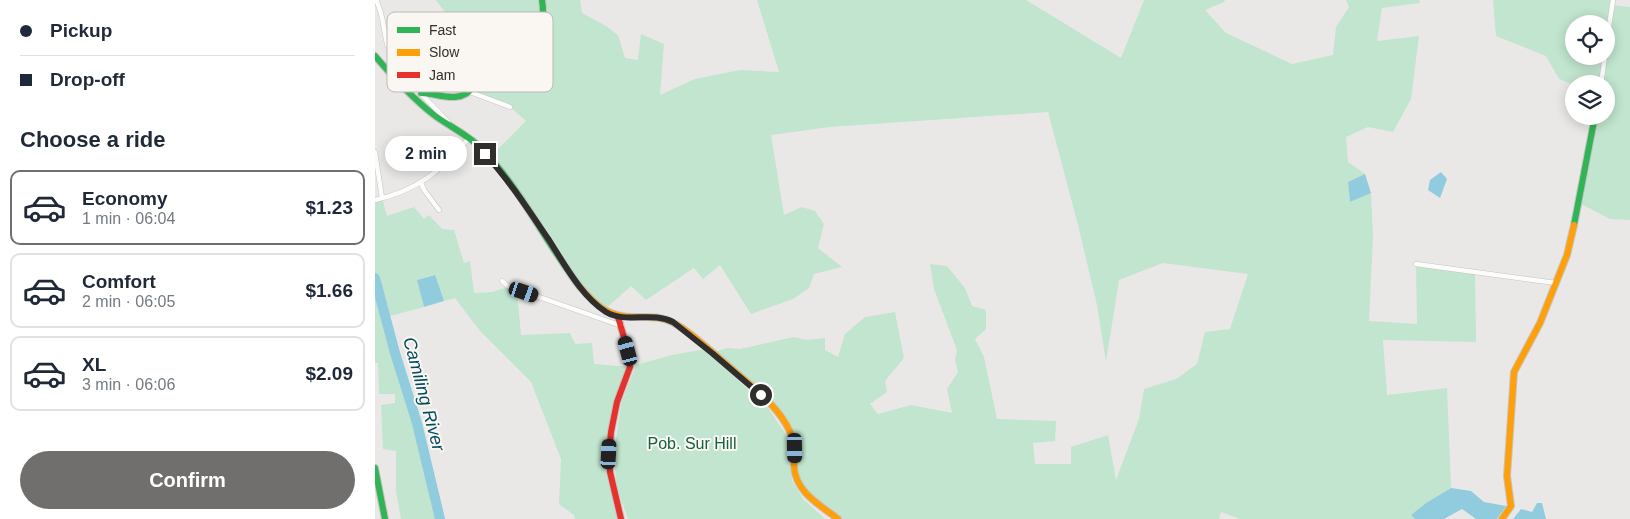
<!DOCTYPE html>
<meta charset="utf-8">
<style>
body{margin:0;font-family:Helvetica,sans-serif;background:#f2f2f3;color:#1f2937;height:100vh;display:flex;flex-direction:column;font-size:19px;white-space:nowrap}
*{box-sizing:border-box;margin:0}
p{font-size:16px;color:#747a83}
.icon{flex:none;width:28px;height:28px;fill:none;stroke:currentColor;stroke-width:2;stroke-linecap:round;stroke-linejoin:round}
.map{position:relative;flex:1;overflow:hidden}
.details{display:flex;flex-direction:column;background:#fff;width:375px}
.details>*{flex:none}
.top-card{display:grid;align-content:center;height:110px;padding:0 20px;background:#fff}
.tools{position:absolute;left:1190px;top:15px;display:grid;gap:10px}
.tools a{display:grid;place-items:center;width:50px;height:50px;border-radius:50%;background:#fff;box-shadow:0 2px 12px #0003;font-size:25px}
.end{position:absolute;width:22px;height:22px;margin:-11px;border:6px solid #302e2d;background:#fff;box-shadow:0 0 0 2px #fff}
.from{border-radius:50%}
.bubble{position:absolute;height:35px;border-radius:18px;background:#fff;box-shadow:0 2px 12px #0003;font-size:16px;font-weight:700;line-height:35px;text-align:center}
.car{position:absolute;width:15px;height:30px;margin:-15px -8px;border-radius:6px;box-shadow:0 0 4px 1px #0007;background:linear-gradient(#222 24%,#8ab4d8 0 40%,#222 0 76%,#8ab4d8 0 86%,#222 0)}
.top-card b{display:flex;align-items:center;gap:18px;height:48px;font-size:19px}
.top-card b+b{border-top:1px solid #e0e1e3}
.top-card i{width:12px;height:12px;background:#1f2937}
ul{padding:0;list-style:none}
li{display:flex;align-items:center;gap:15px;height:75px;margin:0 10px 8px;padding:0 10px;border:2px solid #e0e1e3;border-radius:10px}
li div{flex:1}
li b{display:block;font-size:19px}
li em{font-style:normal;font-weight:700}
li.on{border-color:#716f6e}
li>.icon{width:45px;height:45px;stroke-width:1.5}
h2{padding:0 20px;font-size:22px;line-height:60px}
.action{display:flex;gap:10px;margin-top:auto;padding:10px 20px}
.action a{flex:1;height:58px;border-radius:30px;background:#716f6e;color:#fff;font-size:20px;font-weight:700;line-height:58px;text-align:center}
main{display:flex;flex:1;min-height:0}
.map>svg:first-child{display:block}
.green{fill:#c1e5ce;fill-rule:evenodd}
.water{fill:#91cbde}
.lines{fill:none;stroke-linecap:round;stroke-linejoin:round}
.river{stroke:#91cbde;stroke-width:10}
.street-casing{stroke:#c6c4c3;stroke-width:5.5}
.fast-casing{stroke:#c6c4c3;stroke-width:8}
.slow-casing{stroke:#c6c4c3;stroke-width:8}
.jam-casing{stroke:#c6c4c3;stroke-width:8}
.street{stroke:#fcfcfb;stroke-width:4.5}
.fast{stroke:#30b455;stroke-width:6}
.slow{stroke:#ff9f0a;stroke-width:6}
.jam{stroke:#e5322d;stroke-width:6}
.route{stroke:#302e2d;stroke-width:6}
.labels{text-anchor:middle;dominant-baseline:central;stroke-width:4;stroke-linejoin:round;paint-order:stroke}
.park-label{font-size:16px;fill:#13633e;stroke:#faf6f1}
.water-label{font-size:18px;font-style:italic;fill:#004c5f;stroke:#faf6f1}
.key{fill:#faf6f1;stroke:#bdbab6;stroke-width:1}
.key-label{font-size:14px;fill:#302e2d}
</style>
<main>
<section class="details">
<div class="top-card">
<b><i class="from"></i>Pickup</b>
<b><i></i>Drop-off</b>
</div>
<h2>Choose a ride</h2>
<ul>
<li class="on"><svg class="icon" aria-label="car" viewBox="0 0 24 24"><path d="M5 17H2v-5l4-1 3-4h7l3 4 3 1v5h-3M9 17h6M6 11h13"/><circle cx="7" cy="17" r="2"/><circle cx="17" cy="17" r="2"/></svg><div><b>Economy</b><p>1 min · 06:04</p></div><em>$1.23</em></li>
<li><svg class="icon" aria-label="car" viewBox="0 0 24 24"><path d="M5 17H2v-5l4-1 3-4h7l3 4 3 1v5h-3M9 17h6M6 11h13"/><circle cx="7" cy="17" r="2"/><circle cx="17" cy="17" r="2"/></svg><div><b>Comfort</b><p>2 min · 06:05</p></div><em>$1.66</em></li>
<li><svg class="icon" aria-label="car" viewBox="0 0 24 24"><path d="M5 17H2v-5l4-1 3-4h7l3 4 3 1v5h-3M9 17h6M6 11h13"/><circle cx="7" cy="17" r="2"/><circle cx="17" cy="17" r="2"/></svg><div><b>XL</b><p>3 min · 06:06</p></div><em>$2.09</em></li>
</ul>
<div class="action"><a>Confirm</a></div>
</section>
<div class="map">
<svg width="1255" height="519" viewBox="0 0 1255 519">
<rect width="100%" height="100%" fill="#eae8e6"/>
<path class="green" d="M 61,0 L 205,0 L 207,13 L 231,26 L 243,35 L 250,58 L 263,60 L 266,34 L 289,44 L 285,95 L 320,79 L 365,70 L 404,72 L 382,0 L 651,0 L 746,58 L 769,0 L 850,0 L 849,2 L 830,10 L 851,33 L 917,64 L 958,55 L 961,27 L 974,7 L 971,0 L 1044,0 L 1045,3 L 1007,8 L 1002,41 L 1044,36 L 1036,99 L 1018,132 L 993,127 L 971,137 L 973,162 L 990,174 L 973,182 L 975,202 L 996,193 L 998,237 L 994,321 L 1042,324 L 1041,264 L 1100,272 L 1101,342 L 1008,340 L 1012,395 L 1072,388 L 1076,488 L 1051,503 L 1036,515 L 1040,519 L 865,519 L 846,512 L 844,519 L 463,519 L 423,483 L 420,448 L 404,415 L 337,353 L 352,348 L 365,349 L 419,337 L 431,340 L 450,338 L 450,350 L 463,357 L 470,334 L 490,317 L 520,312 L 529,358 L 510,381 L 512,392 L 495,404 L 503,414 L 536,405 L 577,413 L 572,389 L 583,372 L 580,360 L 582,350 L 559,289 L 555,264 L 572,266 L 590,288 L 597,306 L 611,310 L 611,329 L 600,339 L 609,357 L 622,419 L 681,421 L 680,441 L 658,443 L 660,464 L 696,464 L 696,447 L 733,435 L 741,480 L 764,419 L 769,389 L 801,379 L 822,364 L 830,332 L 855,329 L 873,274 L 788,263 L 744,280 L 731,362 L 722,305 L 703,225 L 673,112 L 455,127 L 396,135 L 409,215 L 427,207 L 440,211 L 449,224 L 443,248 L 467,267 L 439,274 L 434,288 L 418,299 L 376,314 L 345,265 L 328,279 L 319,268 L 271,300 L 256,286 L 229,310 L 208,291 L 114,158 L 151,121 L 135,107 L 95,92 L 102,56 Z
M 1118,0 L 1238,0 L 1237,5 L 1255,7 L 1255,220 L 1235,219 L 1206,204 L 1220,116 L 1231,116 L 1231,84 L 1199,85 L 1184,79 L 1171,56 L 1121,36 ZM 1199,24 L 1231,24 L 1231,56 L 1199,56 Z
M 7,198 L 12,216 L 39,207 L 49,219 L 54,215 L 67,229 L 79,230 L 89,263 L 95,261 L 99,293 L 117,292 L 130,288 L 142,291 L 146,335 L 195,333 L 200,344 L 217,343 L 219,364 L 255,367 L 242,402 L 234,454 L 246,519 L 200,519 L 199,515 L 184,504 L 186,459 L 156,382 L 105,331 L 80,298 L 69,301 L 59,275 L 42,280 L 49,307 L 11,317 L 42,423 L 65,519 L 26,519 L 21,491 L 21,451 L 8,449 L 6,405 L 20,403 L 20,394 L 4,394 L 3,363 L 0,363 L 0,200 Z
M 330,349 L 393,408 L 414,439 L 417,481 L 428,499 L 450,519 L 253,519 L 242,488 L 239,454 L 246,404 L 261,365 L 297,355 Z"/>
<path class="water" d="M 1066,172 L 1072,179 L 1065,198 L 1053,190 L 1055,180 Z
M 990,174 L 996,193 L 975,202 L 973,182 Z
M 60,275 L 69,301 L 49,307 L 42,280 Z
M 1076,488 L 1096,491 L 1109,502 L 1131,506 L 1122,519 L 1101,519 L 1087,509 L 1069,519 L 1040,519 L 1036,515 L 1051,503 Z
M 1162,503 L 1167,503 L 1171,519 L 1138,519 L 1146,509 L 1157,512 Z"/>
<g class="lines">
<path class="river" d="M 0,278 L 20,353 L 42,423 L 65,519"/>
<g class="street-casing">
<path id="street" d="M 1,0 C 10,17 8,36 15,53 C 26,78 55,101 73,122
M 1231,46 L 1238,0
M 1226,84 L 1230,56
M 95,92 L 135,107
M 0,152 L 7,198
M 46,183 L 49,190 L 64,210
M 0,200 C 44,190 65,171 94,138
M 1041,264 L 1181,283
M 127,281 L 133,286 L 247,326"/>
</g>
<g class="fast-casing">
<path id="fast" d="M 0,56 C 18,77 37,98 59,115 C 75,127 94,135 108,150 C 147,191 171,243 205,287
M 46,93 C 57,93 69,98 80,97 C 113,95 93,51 112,35 C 119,29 127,33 134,35 C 163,41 171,25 167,0
M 1199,225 L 1220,116
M 0,468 L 10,519"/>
</g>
<g class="slow-casing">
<path id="slow" d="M 205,287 C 222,307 235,318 262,317 C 272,317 283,316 292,320 C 310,326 335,351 350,363 C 372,383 403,404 415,432 C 420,443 419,454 419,466 C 420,492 445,505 463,519
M 1127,519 L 1136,506 L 1132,476 L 1139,372 L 1165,323 L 1192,255 L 1199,225"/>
</g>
<g class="jam-casing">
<path id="jam" d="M 243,317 L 253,351 L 255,367 L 242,402 L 236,432 L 234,454 L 235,472 L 246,519"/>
</g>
<use href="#street" class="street"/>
<use href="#fast" class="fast"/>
<use href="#slow" class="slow"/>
<use href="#jam" class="jam"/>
</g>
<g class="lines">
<path class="route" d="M 110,154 C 134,180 154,211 174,240 C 190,265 206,296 231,312 C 251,324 277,311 298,322 L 337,353 L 386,395"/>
</g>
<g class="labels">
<g class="park-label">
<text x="317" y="443">Pob. Sur Hill</text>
</g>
<g class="water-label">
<text transform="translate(49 394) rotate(75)">Camiling River</text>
</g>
</g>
<rect x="12" y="12" width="166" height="80" rx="8" class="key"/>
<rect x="22" y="27" width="23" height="6" fill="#30b455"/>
<rect x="22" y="49" width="23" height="7" fill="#ff9f0a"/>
<rect x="22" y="72" width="23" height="6" fill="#e5322d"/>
<g class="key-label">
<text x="54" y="35">Fast</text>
<text x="54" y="57">Slow</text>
<text x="54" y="80">Jam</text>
</g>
</svg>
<div class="tools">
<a><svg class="icon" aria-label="locate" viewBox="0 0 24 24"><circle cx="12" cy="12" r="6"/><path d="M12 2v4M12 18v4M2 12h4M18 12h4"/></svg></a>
<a><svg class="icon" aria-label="layers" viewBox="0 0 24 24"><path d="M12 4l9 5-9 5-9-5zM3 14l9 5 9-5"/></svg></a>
</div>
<i class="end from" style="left:386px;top:395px"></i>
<i class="end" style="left:110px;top:154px"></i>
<div class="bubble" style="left:10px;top:136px;width:82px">2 min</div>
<i class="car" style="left:149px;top:292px;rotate:109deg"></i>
<i class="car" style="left:253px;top:351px;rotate:345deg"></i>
<i class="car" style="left:420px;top:448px;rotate:179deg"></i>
<i class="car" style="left:234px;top:454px;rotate:3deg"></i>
</div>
</main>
